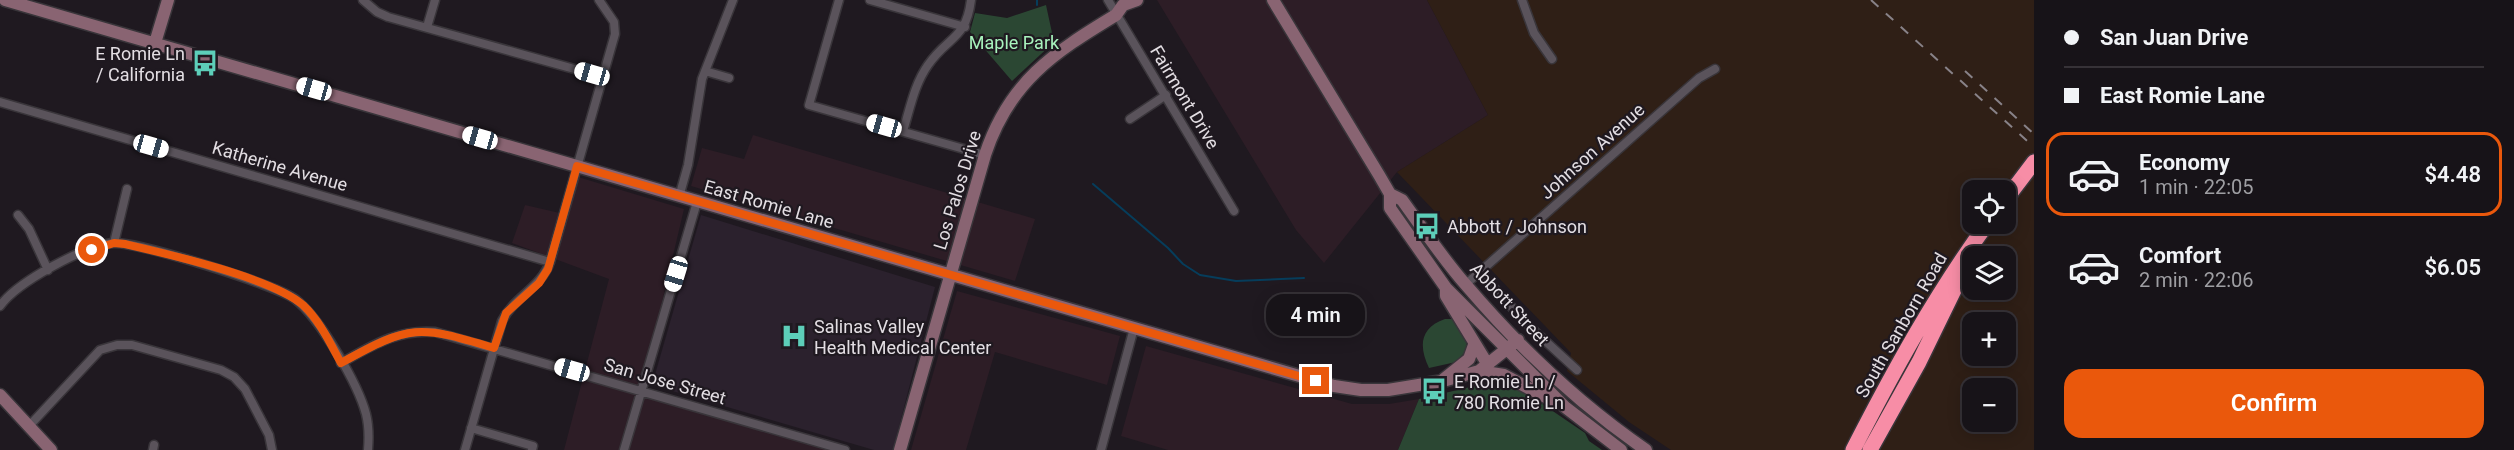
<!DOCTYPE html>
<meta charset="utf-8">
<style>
body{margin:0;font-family:Roboto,sans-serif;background:#242025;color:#f1f3f6;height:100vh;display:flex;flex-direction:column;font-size:22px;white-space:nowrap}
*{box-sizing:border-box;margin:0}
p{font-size:20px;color:#9e9ea2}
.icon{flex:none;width:33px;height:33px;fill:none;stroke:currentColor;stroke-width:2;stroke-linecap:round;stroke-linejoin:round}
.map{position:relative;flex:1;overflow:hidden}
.sheet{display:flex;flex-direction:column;background:#171318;width:480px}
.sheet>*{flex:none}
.guide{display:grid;align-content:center;height:132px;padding:0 30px;background:#171318}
.fabs{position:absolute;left:1962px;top:180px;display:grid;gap:12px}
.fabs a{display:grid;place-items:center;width:54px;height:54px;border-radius:12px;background:#171318;box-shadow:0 3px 15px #0003,0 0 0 2px #363237;font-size:30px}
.end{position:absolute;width:27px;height:27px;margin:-14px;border:8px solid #ea580c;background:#fff;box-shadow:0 0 0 3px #fff}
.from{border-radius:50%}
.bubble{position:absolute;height:42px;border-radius:18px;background:#171318;box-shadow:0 3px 15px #0003,0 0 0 2px #363237;font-size:20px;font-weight:600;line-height:42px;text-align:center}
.car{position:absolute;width:18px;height:36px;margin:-18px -9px;border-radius:8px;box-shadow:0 0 4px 2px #0007;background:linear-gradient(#fff 24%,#345 0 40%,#fff 0 76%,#345 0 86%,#fff 0)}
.guide b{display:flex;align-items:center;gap:21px;height:57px;font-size:22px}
.guide b+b{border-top:2px solid #363237}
.guide i{width:15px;height:15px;background:#f1f3f6}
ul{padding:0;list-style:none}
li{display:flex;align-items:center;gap:18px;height:84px;margin:0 12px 9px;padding:0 18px;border:3px solid transparent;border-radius:18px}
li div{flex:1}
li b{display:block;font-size:22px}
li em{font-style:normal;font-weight:600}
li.selected{border-color:#ea580c}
li>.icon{width:54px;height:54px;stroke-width:1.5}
.cta{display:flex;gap:12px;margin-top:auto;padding:12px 30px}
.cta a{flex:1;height:69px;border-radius:18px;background:#ea580c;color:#fff;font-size:24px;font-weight:600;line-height:69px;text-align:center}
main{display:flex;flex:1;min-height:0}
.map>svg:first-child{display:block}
.commercial{fill:#2d1d26}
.industrial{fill:#2f1f16;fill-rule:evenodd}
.built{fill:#2b212d}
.green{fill:#2b4733}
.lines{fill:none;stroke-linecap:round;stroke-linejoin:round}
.stream{stroke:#063d5b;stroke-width:2}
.street-casing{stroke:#39353a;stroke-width:11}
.secondary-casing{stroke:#39353a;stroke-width:15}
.highway-casing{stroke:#39353a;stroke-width:18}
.street{stroke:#5a535b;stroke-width:8}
.secondary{stroke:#896472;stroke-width:12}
.highway{stroke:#f78da6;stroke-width:15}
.rail{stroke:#888288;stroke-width:2;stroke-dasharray:10 10;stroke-linecap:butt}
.route{stroke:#ea580c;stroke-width:8}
.labels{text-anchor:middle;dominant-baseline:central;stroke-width:4.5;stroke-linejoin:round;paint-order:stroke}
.park-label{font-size:18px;fill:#a8f3bd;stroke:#1f1920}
.poi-label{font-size:18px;fill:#e3dee3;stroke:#1f1920;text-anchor:start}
.street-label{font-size:18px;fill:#e3dee3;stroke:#1f1920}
</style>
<main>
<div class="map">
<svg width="2034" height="450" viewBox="0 0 2034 450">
<rect width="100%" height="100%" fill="#1f1920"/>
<path class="commercial" d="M 1157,0 L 1427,0 L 1488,115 L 1397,172 L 1324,263 L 1296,230 Z
M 753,135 L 1035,219 L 1015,281 L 691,186 L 702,148 L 744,159 Z
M 578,177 L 684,209 L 641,391 L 845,450 L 564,450 L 609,279 L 512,243 L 525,205 L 564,214 Z
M 957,291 L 1120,336 L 1107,385 L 995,352 L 966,450 L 911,450 Z
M 1146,346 L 1352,404 L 1389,404 L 1419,399 L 1398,450 L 1168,450 L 1121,436 Z"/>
<path class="industrial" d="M 1427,0 L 2034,0 L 2034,450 L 1671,450 L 1629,422 L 1567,371 L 1571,353 L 1397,172 L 1488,115 ZM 1972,190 L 2006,190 L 2006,224 L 1972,224 ZM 1972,256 L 2006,256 L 2006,290 L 1972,290 ZM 1972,322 L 2006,322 L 2006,356 L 1972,356 ZM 1972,388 L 2006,388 L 2006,422 L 1972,422 Z"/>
<path class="built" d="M 701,215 L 935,287 L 893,450 L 874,450 L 652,385 Z"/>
<path class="green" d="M 1046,5 L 1054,42 L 1012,81 L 970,32 L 975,13 L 1007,18 Z
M 1445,319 L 1453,319 L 1466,340 L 1467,350 L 1456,362 L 1429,368 C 1419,347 1419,328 1445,319 Z
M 1496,381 L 1519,388 L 1585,433 L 1589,441 L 1602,450 L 1398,450 L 1419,399 Z"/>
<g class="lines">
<path class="stream" d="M 1037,5 L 1037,0
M 1093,184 L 1168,248 L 1183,264 L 1200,275 L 1236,281 L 1304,278"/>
<g class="street-casing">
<path id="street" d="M 363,0 L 377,12 L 388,17 L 603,77
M 839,0 L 809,105 L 985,155
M 870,0 L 965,27
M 1108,0 L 1234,211
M 1522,0 L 1534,33 L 1552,59
M 427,27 L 435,0
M 705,71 L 729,78
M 0,102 L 550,262
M 1130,119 L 1166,95
M 903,131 C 910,109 914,85 928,65 C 948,36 966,40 971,0
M 679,197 L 688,165 L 702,79 L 733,0
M 18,215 L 29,229 L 48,270
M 114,243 L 127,189
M 1480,273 L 1530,327 L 1577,370
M 1465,285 L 1699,78 L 1715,69
M 0,306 C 17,282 84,246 113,243 C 136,241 276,285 295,299 C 320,318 358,384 366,414 C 369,426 369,438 368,450
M 341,363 C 373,345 398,329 435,332 L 845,450
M 30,425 L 100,350 L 117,345 L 132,345 L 221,370 L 234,377 L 245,389 L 269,435 L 272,450
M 471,428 L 533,446 L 532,450
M 153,450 L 154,445
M 465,450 L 502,321 C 514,297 541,288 550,262 L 615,34 L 614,22 L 599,0
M 624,450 L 697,202
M 1101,450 L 1134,328"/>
</g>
<g class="secondary-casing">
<path id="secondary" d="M 5,0 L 1334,386 L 1361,390 L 1388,390 L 1443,381 L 1479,371 L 1518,340
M 1273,0 L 1379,175 L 1390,194 L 1390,208 L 1446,288 L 1565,407 L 1621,450
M 155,43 L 168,0
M 1390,194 L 1402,200 C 1423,229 1443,259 1466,285 C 1518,346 1579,404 1646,450
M 1446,288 L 1446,296 L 1488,365
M 1479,371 L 1504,375 L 1555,402
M 1444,379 L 1469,359 L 1474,345
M 0,395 L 51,450
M 900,450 L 985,155 C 1009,82 1053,53 1116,15 L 1123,5 L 1137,0"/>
</g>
<g class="highway-casing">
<path id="highway" d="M 2006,199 L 2034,162
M 1853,450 C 1893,372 1935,295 1987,224
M 1870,450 L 1919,362 L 1959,280"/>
</g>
<use href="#street" class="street"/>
<use href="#secondary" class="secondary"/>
<use href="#highway" class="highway"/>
<path class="rail" d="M 1871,0 L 2034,147
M 1965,71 L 2034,134"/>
</g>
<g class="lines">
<path class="route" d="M 92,250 L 114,243 L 125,244 C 168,254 272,278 303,305 C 320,321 330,343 341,363 C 411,324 418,325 494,348 L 506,313 L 539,283 L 548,269 L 577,166 L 1316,381"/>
</g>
<defs>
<g id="bus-bare" transform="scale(2.07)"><path d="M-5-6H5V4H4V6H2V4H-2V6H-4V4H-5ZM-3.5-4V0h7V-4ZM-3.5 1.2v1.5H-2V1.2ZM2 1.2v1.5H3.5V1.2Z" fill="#5dceb9" stroke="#1f1920" stroke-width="2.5" paint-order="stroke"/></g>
<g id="hospital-bare" transform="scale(2.07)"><path d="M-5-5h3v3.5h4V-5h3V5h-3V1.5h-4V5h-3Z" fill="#5dceb9" stroke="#1f1920" stroke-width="2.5" paint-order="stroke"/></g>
</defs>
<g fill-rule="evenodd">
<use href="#bus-bare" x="205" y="63"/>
<use href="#bus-bare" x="1427" y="226"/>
<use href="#hospital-bare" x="794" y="336"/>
<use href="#bus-bare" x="1434" y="391"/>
</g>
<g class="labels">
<g class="park-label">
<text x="1014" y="42">Maple Park</text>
</g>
<g class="poi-label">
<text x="185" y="53" text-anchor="end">E Romie Ln<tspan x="185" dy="21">/ California</tspan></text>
<text x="1447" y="226">Abbott / Johnson</text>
<text x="814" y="326">Salinas Valley<tspan x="814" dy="21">Health Medical Center</tspan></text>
<text x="1454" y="381">E Romie Ln /<tspan x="1454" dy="21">780 Romie Ln</tspan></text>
</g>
<g class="street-label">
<text transform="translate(1185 97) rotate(59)">Fairmont Drive</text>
<text transform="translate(1592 151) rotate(-42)">Johnson Avenue</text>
<text transform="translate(280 166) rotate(16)">Katherine Avenue</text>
<text transform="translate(957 190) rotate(-73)">Los Palos Drive</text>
<text transform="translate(769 204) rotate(16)">East Romie Lane</text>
<text transform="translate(1510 304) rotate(47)">Abbott Street</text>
<text transform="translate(1901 325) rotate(-60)">South Sanborn Road</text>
<text transform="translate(665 381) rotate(16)">San Jose Street</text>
</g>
</g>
</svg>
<div class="fabs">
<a><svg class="icon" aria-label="locate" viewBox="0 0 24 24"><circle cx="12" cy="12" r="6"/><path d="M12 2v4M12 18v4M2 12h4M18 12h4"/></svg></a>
<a><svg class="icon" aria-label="layers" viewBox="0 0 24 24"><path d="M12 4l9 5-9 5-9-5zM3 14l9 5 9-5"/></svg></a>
<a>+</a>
<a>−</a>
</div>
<i class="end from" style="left:92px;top:250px"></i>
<i class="end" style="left:1316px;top:381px"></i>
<div class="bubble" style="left:1266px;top:294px;width:99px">4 min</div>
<i class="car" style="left:592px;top:74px;rotate:286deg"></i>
<i class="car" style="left:314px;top:89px;rotate:286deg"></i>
<i class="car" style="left:884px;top:126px;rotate:286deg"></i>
<i class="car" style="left:480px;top:138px;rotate:286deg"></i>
<i class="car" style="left:151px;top:146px;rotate:106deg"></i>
<i class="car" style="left:676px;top:274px;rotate:197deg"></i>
<i class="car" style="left:572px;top:370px;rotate:286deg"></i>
</div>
<section class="sheet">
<div class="guide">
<b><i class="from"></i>San Juan Drive</b>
<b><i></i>East Romie Lane</b>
</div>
<ul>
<li class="selected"><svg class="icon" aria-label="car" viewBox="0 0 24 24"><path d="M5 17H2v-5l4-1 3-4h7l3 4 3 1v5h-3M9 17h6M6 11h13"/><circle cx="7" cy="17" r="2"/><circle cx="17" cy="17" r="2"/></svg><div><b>Economy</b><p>1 min · 22:05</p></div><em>$4.48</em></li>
<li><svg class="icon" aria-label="car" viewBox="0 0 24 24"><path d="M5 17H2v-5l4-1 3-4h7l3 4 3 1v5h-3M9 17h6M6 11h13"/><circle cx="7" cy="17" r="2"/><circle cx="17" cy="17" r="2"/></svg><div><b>Comfort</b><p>2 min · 22:06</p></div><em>$6.05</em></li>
</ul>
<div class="cta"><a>Confirm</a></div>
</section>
</main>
